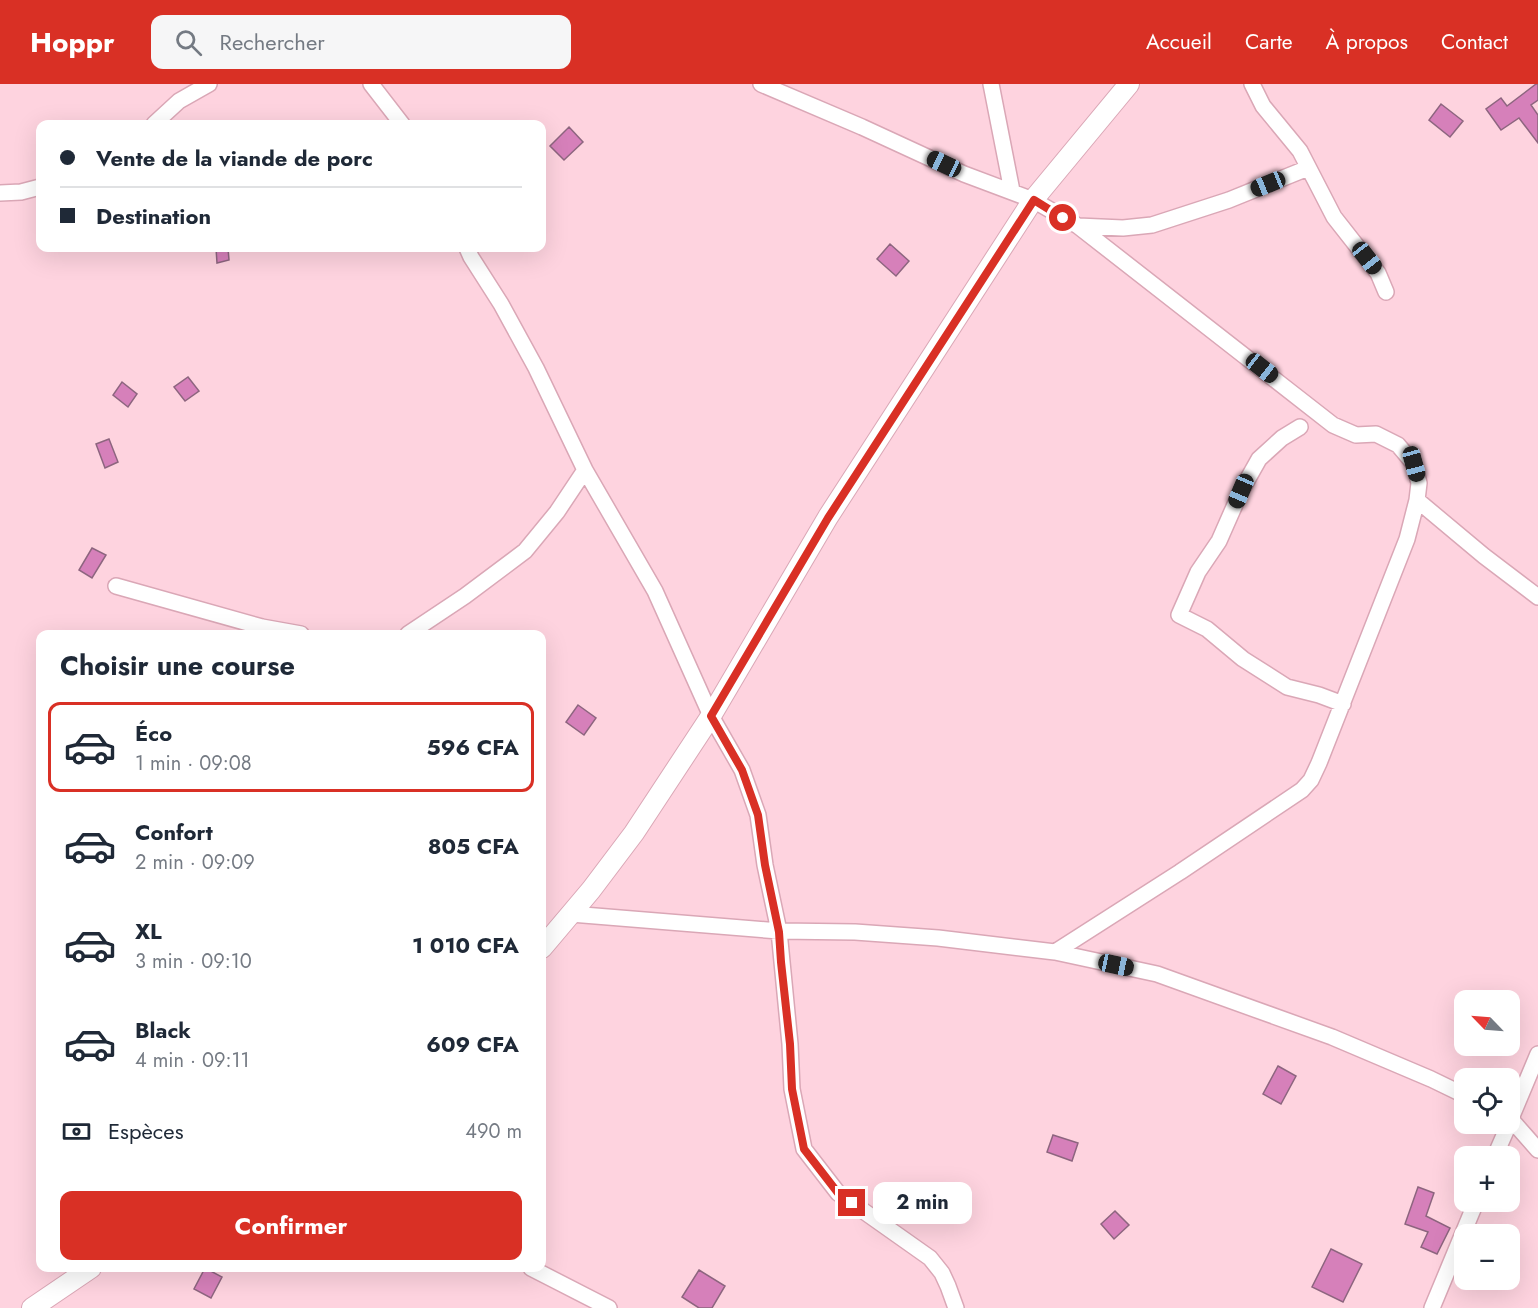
<!DOCTYPE html>
<html lang="fr">
<meta charset="utf-8">
<style>
body{margin:0;font-family:Jost,sans-serif;background:#f6f6f7;color:#1f2937;height:100vh;display:flex;flex-direction:column;font-size:22px;white-space:nowrap}
*{box-sizing:border-box;margin:0}
p{font-size:20px;color:#747a83}
.icon{flex:none;width:33px;height:33px;fill:none;stroke:currentColor;stroke-width:2;stroke-linecap:round;stroke-linejoin:round}
.map{position:relative;flex:1;overflow:hidden}
.side{position:absolute;left:36px;top:546px;width:510px;height:642px;display:flex;flex-direction:column;background:#fff;border-radius:12px;box-shadow:0 6px 24px #0002}
.side>*{flex:none}
.banner{position:absolute;left:36px;top:36px;width:510px;height:132px;border-radius:12px;box-shadow:0 6px 24px #0002;display:grid;align-content:center;height:132px;padding:0 24px;background:#fff}
.needle{width:39px;rotate:295deg}
.controls{position:absolute;left:1454px;top:906px;display:grid;gap:12px}
.controls a{display:grid;place-items:center;width:66px;height:66px;border-radius:12px;background:#fff;box-shadow:0 6px 24px #0002;font-size:30px}
.end{position:absolute;width:27px;height:27px;margin:-14px;border:8px solid #d93025;background:#fff;box-shadow:0 0 0 3px #fff}
.from{border-radius:50%}
.bubble{position:absolute;height:42px;border-radius:12px;background:#fff;box-shadow:0 6px 24px #0002;font-size:20px;font-weight:700;line-height:42px;text-align:center}
.car{position:absolute;width:18px;height:36px;margin:-18px -9px;border-radius:8px;box-shadow:0 0 4px 2px #0007;background:linear-gradient(#222 24%,#8ab4d8 0 40%,#222 0 76%,#8ab4d8 0 86%,#222 0)}
.banner b{display:flex;align-items:center;gap:21px;height:57px;font-size:22px}
.banner b+b{border-top:2px solid #e0e1e3}
.banner i{width:15px;height:15px;background:#1f2937}
ul{padding:0;list-style:none}
li{display:flex;align-items:center;gap:18px;height:90px;margin:0 12px 9px;padding:0 12px;border:3px solid transparent;border-radius:12px}
li div{flex:1}
li b{display:block;font-size:22px}
li em{font-style:normal;font-weight:700}
li.current{border-color:#d93025}
li>.icon{width:54px;height:54px;stroke-width:1.5}
h2{padding:0 24px;font-size:27px;line-height:72px}
.pay{display:flex;align-items:center;gap:15px;height:66px;padding:0 24px;font-size:22px}
.pay p{margin-inline-start:auto}
.primary-button{display:flex;gap:12px;margin-top:auto;padding:12px 24px}
.primary-button a{flex:1;height:69px;border-radius:12px;background:#d93025;color:#fff;font-size:24px;font-weight:700;line-height:69px;text-align:center}
header{display:flex;align-items:center;gap:36px;box-sizing:border-box;height:84px;padding:0 30px;background:#d93025;color:#fff}
header strong{font-size:28px}
nav{display:flex;gap:33px;margin-inline-start:auto;font-size:21px}
.search{width:420px;height:54px;background:#f6f6f7;display:flex;align-items:center;gap:15px;box-sizing:border-box;padding:0 21px;border-radius:12px;color:#747a83;font-size:22px}
.map>svg:first-child{display:block}
.building{fill:#d680ba;stroke:#8d657f;stroke-width:1.5}
.lines{fill:none;stroke-linecap:round;stroke-linejoin:round}
.minor-casing{stroke:#daa7b6;stroke-width:18}
.major-casing{stroke:#daa7b6;stroke-width:22}
.minor{stroke:#fff;stroke-width:15}
.major{stroke:#fff;stroke-width:20}
.route{stroke:#d93025;stroke-width:8}
</style>
<header>
<strong>Hoppr</strong>
<div class="search"><svg class="icon" aria-label="search" viewBox="0 0 24 24"><circle cx="10" cy="10" r="6"/><path d="M15 15l6 6"/></svg>Rechercher</div>
<nav><a>Accueil</a><a>Carte</a><a>À propos</a><a>Contact</a></nav>
</header>
<div class="map">
<svg width="1538" height="1224" viewBox="0 0 1538 1224">
<rect width="100%" height="100%" fill="#fed3df"/>
<path class="building" d="M 1536,0 L 1538,0 L 1538,16 L 1531,21 L 1538,31 L 1538,59 L 1519,34 L 1501,46 L 1486,25 L 1501,14 L 1507,22 Z
M 1441,20 L 1463,37 L 1450,53 L 1429,36 Z
M 569,43 L 583,58 L 564,76 L 550,62 Z
M 890,160 L 909,177 L 896,192 L 877,175 Z
M 216,164 L 228,164 L 229,176 L 217,179 Z
M 188,293 L 199,307 L 185,317 L 174,303 Z
M 122,298 L 137,310 L 128,323 L 113,311 Z
M 109,355 L 118,378 L 105,384 L 96,360 Z
M 92,464 L 106,471 L 92,494 L 79,486 Z
M 578,621 L 596,634 L 584,651 L 566,638 Z
M 1278,982 L 1296,992 L 1281,1020 L 1263,1010 Z
M 1053,1051 L 1078,1059 L 1072,1077 L 1047,1068 Z
M 1418,1103 L 1434,1109 L 1426,1132 L 1450,1144 L 1437,1170 L 1421,1163 L 1428,1148 L 1405,1140 Z
M 1115,1127 L 1129,1141 L 1114,1155 L 1101,1140 Z
M 1331,1165 L 1362,1180 L 1343,1218 L 1312,1203 Z
M 205,1184 L 222,1193 L 211,1214 L 194,1205 Z
M 699,1186 L 725,1202 L 712,1224 L 699,1224 L 682,1213 Z"/>
<g class="lines">
<g class="minor-casing">
<path id="minor" d="M 371,0 L 402,40
M 761,0 L 862,43 L 964,90 L 1033,116 L 1078,142 L 1333,341 L 1356,351 L 1376,350 L 1398,361 L 1414,380 L 1419,399 L 1417,416 L 1407,455 L 1319,679 L 1311,696 L 1302,706 L 1180,788 L 1055,868
M 991,0 L 1012,107
M 1252,0 L 1263,22 L 1300,67 L 1334,133 L 1378,189 L 1386,208
M 154,40 L 179,17 L 209,0
M 0,109 L 21,108 L 40,103
M 1078,142 L 1123,144 L 1152,141 L 1229,116 L 1308,84
M 467,164 L 471,173 L 501,220 L 536,284 L 585,386 L 655,507 L 711,632 L 742,686 L 758,731 L 765,781 L 779,847 L 790,960 L 792,1005 L 804,1065 L 838,1109 L 930,1174 L 942,1189 L 948,1202 L 956,1224
M 1300,343 L 1282,354 L 1259,375 L 1241,407 L 1219,457 L 1198,488 L 1179,531 L 1207,545 L 1243,575 L 1287,603 L 1319,611 L 1343,620
M 1417,416 L 1484,472 L 1538,513
M 116,502 L 262,543 L 301,550
M 408,550 L 465,512 L 525,467 L 557,428 L 585,386
M 571,830 L 779,847 L 855,848 L 938,854 L 1055,868 L 1157,890 L 1332,953 L 1431,995 L 1464,1011
M 1509,1033 L 1538,1066
M 1509,1039 L 1538,970
M 1495,1072 L 1509,1040
M 531,1184 L 609,1224
M 1432,1224 L 1476,1118"/>
</g>
<g class="major-casing">
<path id="major" d="M 542,864 L 591,806 L 634,749 L 711,632 L 828,433 L 1033,116 L 1129,0
M 32,1224 L 91,1184"/>
</g>
<use href="#minor" class="minor"/>
<use href="#major" class="major"/>
</g>
<g class="lines">
<path class="route" d="M 852,1119 L 838,1109 L 804,1065 L 792,1005 L 790,960 L 781,878 L 779,848 L 765,781 L 758,731 L 742,686 L 711,632 L 828,434 L 1034,116 L 1063,134"/>
</g>
</svg>
<div class="controls">
<a><svg class="needle" viewBox="-14 -14 28 28"><path d="M0-13l5 13h-10z" fill="#e53935"/><path d="M0 13l5-13h-10z" fill="#747a83"/></svg></a>
<a><svg class="icon" aria-label="locate" viewBox="0 0 24 24"><circle cx="12" cy="12" r="6"/><path d="M12 2v4M12 18v4M2 12h4M18 12h4"/></svg></a>
<a>+</a>
<a>−</a>
</div>
<i class="end from" style="left:1063px;top:134px"></i>
<i class="end" style="left:852px;top:1119px"></i>
<div class="bubble" style="left:873px;top:1098px;width:99px">2 min</div>
<i class="car" style="left:944px;top:80px;rotate:295deg"></i>
<i class="car" style="left:1268px;top:100px;rotate:248deg"></i>
<i class="car" style="left:1367px;top:174px;rotate:142deg"></i>
<i class="car" style="left:1262px;top:284px;rotate:128deg"></i>
<i class="car" style="left:1414px;top:380px;rotate:165deg"></i>
<i class="car" style="left:1241px;top:407px;rotate:203deg"></i>
<i class="car" style="left:1116px;top:881px;rotate:102deg"></i>
<div class="banner">
<b><i class="from"></i>Vente de la viande de porc</b>
<b><i></i>Destination</b>
</div>
<section class="side">
<h2>Choisir une course</h2>
<ul>
<li class="current"><svg class="icon" aria-label="car" viewBox="0 0 24 24"><path d="M5 17H2v-5l4-1 3-4h7l3 4 3 1v5h-3M9 17h6M6 11h13"/><circle cx="7" cy="17" r="2"/><circle cx="17" cy="17" r="2"/></svg><div><b>Éco</b><p>1 min · 09:08</p></div><em>596 CFA</em></li>
<li><svg class="icon" aria-label="car" viewBox="0 0 24 24"><path d="M5 17H2v-5l4-1 3-4h7l3 4 3 1v5h-3M9 17h6M6 11h13"/><circle cx="7" cy="17" r="2"/><circle cx="17" cy="17" r="2"/></svg><div><b>Confort</b><p>2 min · 09:09</p></div><em>805 CFA</em></li>
<li><svg class="icon" aria-label="car" viewBox="0 0 24 24"><path d="M5 17H2v-5l4-1 3-4h7l3 4 3 1v5h-3M9 17h6M6 11h13"/><circle cx="7" cy="17" r="2"/><circle cx="17" cy="17" r="2"/></svg><div><b>XL</b><p>3 min · 09:10</p></div><em>1 010 CFA</em></li>
<li><svg class="icon" aria-label="car" viewBox="0 0 24 24"><path d="M5 17H2v-5l4-1 3-4h7l3 4 3 1v5h-3M9 17h6M6 11h13"/><circle cx="7" cy="17" r="2"/><circle cx="17" cy="17" r="2"/></svg><div><b>Black</b><p>4 min · 09:11</p></div><em>609 CFA</em></li>
</ul>
<div class="pay"><svg class="icon" aria-label="cash" viewBox="0 0 24 24"><path d="M3 7h18v10H3z"/><circle cx="12" cy="12" r="2"/></svg>Espèces<p>490 m</p></div>
<div class="primary-button"><a>Confirmer</a></div>
</section>
</div>
